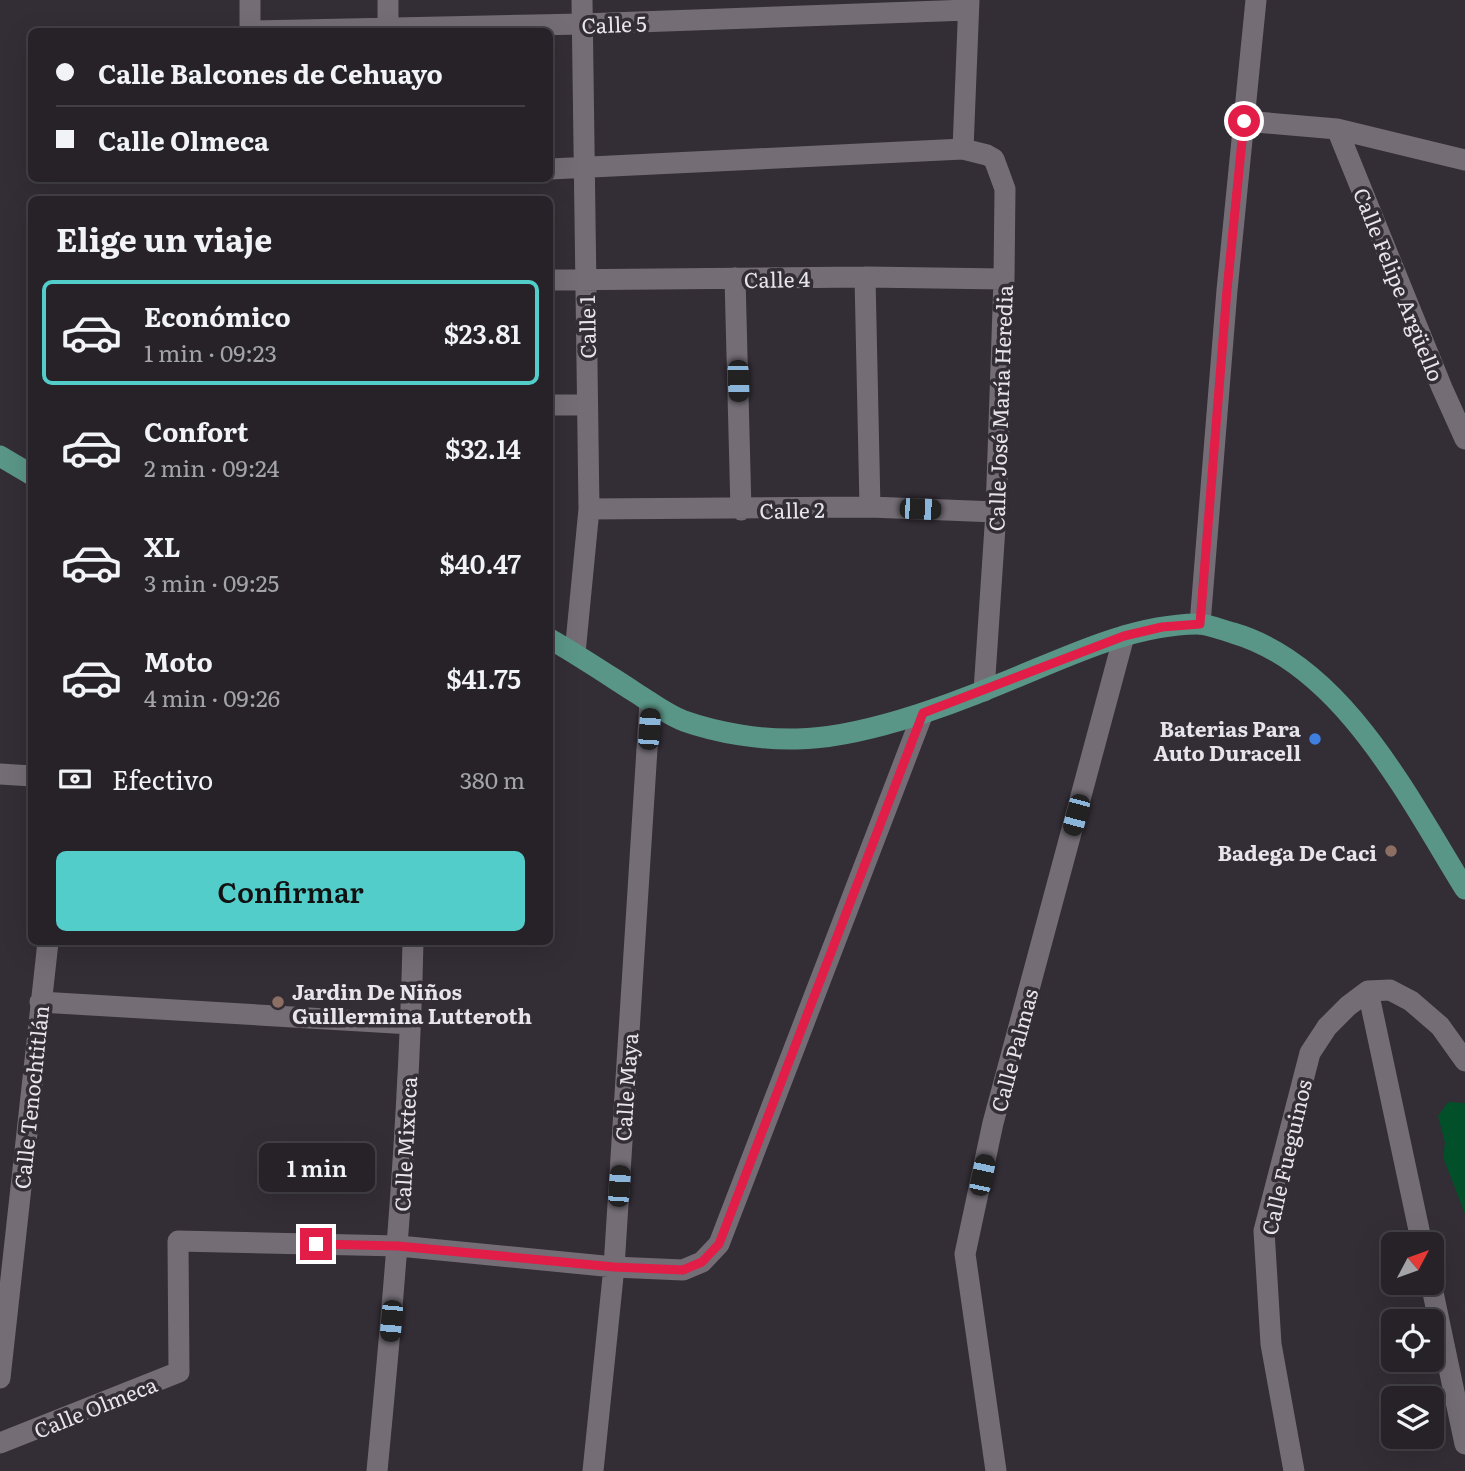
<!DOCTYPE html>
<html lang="es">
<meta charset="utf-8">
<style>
body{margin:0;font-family:Literata,serif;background:#322f34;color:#f1f3f6;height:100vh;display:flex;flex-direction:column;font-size:26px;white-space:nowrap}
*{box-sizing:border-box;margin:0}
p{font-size:23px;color:#a4a4a8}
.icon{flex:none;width:38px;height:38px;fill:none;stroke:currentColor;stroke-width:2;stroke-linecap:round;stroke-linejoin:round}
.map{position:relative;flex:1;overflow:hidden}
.side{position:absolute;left:28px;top:196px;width:525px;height:749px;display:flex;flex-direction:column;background:#262228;border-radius:10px;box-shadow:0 7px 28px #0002,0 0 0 2px #423f45}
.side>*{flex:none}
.top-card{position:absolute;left:28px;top:28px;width:525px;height:154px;border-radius:10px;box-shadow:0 7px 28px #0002,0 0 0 2px #423f45;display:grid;align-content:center;height:154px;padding:0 28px;background:#262228}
.needle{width:46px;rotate:49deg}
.buttons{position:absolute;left:1381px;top:1232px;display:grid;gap:14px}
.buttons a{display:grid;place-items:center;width:63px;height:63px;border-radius:10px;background:#262228;box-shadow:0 7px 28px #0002,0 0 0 2px #423f45;font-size:35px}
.end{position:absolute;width:32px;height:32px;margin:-16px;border:9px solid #e11d48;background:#fff;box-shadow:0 0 0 4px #fff}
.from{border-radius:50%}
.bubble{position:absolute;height:49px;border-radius:10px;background:#262228;box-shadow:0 7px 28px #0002,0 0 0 2px #423f45;font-size:23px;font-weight:600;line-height:49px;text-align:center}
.car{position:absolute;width:21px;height:42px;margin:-21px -10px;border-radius:9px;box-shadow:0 0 5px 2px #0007;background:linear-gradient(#222 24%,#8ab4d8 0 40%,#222 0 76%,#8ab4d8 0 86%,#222 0)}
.top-card b{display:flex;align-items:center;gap:24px;height:66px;font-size:26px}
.top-card b+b{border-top:2px solid #423f45}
.top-card i{width:18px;height:18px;background:#f1f3f6}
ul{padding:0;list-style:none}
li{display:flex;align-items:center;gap:21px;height:105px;margin:0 14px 10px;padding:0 14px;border:4px solid transparent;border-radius:10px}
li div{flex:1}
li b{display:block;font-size:26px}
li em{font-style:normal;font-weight:600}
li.on{border-color:#53cdca}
li>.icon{width:63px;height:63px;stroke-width:1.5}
h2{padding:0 28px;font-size:32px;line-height:84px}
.pay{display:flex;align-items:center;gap:18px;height:77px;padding:0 28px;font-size:26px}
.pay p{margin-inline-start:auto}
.cta{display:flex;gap:14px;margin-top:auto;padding:14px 28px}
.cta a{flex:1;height:80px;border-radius:10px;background:#53cdca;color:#111;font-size:28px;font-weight:600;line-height:80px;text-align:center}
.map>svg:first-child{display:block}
.green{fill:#015029}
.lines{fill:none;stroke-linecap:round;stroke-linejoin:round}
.minor{stroke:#746d76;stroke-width:21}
.major{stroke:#5a9687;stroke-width:21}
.route{stroke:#e11d48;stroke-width:9}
.shop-dot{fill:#3f7fe0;stroke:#332d35;stroke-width:2.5}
.education-dot{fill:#8d6e63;stroke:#332d35;stroke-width:2.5}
.labels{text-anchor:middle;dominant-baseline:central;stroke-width:7;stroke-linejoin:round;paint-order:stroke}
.street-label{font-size:21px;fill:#e8e5ea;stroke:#332d35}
.poi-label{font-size:21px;font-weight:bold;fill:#e8e5ea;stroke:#332d35;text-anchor:end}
</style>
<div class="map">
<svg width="1465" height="1471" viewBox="0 0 1465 1471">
<rect width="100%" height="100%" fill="#332d35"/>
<path class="green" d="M 1448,1102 L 1465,1103 L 1465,1214 L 1443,1157 L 1445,1143 L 1438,1116 Z"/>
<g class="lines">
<path class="minor" d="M 250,0 L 250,32
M 388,28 L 388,0
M 250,31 L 582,24 L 968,10
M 1244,121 L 1337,129 L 1465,160
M 1337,129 L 1442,388 L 1465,439
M 963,149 L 969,0
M 550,169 L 963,149 L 987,155 L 994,159 L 1005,189 L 1004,279 L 996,512 L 984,691
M 865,277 L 870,507
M 735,278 L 741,510
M 550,280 L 865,277 L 1004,279
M 550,405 L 587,405
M 589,509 L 870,507 L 996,512
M 1200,624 L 1227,290 L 1256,0
M 575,653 L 589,509 L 582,0
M 0,774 L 32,776
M 1368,991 L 1422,1244
M 40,1002 L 411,1024
M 1431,1283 L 1465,1444
M 0,1378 L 48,942
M 0,1443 L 179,1372 L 178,1241 L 399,1246 L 614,1267 L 683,1270 L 702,1262 L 719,1244 L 923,713
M 377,1471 C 394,1295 409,1119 413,942
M 593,1471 L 614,1267 L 650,702
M 996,1471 L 965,1254 L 993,1123 L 1124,636
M 1294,1471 L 1271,1344 L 1264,1231 L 1310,1053 L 1327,1027 L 1348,1006 L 1368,991 L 1390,990 L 1411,1001 L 1440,1026 L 1465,1061"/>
<path class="major" d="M 0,456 L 32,475
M 550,639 C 578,655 605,673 633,691 C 649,701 666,714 684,721 C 718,733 761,740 797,739 C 859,738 943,708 1000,684 C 1063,659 1128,625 1197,624 C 1208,624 1222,630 1233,633 C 1343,665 1409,799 1465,889"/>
</g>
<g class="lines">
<path class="route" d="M 316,1244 L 398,1246 L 614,1267 L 683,1270 L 702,1262 L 719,1244 L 923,713 L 1124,636 L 1162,627 L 1200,624 L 1227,290 L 1244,121"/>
</g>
<circle class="shop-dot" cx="1315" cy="739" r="7"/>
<g class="education-dot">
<circle cx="1391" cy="851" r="7"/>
<circle cx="278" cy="1002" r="7"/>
</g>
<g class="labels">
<g class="street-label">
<text transform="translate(614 23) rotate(-2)">Calle 5</text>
<text transform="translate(777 278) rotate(-1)">Calle 4</text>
<text transform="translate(1400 284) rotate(68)">Calle Felipe Argüello</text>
<text transform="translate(586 327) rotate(-91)">Calle 1</text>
<text transform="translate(999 408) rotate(-88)">Calle José María Heredia</text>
<text transform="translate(792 509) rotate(-1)">Calle 2</text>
<text transform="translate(1013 1050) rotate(-75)">Calle Palmas</text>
<text transform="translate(625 1087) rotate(-86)">Calle Maya</text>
<text transform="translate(30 1097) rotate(-84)">Calle Tenochtitlán</text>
<text transform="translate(404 1144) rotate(-87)">Calle Mixteca</text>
<text transform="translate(1285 1157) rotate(-77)">Calle Fueguinos</text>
<text transform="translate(95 1406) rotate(-22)">Calle Olmeca</text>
</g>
<g class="poi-label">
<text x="1301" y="727">Baterias Para<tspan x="1301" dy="24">Auto Duracell</tspan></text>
<text x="1377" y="851">Badega De Caci</text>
<text x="292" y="990" text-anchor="start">Jardin De Niños<tspan x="292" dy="24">Guillermina Lutteroth</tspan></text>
</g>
</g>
</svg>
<div class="buttons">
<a><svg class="needle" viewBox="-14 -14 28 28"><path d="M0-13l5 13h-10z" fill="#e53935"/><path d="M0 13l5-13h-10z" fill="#a4a4a8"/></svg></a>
<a><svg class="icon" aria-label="locate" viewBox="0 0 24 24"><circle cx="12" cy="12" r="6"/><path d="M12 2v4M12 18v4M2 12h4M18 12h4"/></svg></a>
<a><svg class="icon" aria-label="layers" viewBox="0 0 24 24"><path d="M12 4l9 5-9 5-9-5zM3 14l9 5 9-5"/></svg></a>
</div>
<i class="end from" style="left:1244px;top:121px"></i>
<i class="end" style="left:316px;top:1244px"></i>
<div class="bubble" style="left:259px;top:1143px;width:116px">1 min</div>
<i class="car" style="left:738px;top:381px;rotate:178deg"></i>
<i class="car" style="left:920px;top:509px;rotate:92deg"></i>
<i class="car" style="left:649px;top:729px;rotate:4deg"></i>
<i class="car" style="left:1076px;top:815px;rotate:195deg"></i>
<i class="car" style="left:982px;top:1175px;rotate:12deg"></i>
<i class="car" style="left:619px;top:1186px;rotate:4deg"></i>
<i class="car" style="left:391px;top:1321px;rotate:185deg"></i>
<div class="top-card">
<b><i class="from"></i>Calle Balcones de Cehuayo</b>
<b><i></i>Calle Olmeca</b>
</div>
<section class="side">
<h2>Elige un viaje</h2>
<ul>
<li class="on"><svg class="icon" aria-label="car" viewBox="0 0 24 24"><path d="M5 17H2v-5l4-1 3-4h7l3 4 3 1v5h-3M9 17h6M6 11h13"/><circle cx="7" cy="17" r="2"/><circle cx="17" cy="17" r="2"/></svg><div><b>Económico</b><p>1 min · 09:23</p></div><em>$23.81</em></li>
<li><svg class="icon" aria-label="car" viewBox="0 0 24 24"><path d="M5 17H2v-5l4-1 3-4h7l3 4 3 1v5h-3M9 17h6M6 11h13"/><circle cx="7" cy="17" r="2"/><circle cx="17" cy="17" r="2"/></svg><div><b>Confort</b><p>2 min · 09:24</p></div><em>$32.14</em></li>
<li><svg class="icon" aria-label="car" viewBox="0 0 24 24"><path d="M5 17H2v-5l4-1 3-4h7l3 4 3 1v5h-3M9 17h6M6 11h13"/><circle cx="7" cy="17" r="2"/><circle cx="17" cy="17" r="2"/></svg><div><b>XL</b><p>3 min · 09:25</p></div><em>$40.47</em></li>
<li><svg class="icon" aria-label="car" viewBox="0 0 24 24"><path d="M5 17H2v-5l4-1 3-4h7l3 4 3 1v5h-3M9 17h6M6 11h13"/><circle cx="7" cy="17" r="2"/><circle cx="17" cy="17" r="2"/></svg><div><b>Moto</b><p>4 min · 09:26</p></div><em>$41.75</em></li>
</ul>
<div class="pay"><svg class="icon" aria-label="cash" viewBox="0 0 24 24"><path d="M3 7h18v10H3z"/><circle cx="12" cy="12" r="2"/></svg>Efectivo<p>380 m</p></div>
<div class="cta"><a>Confirmar</a></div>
</section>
</div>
